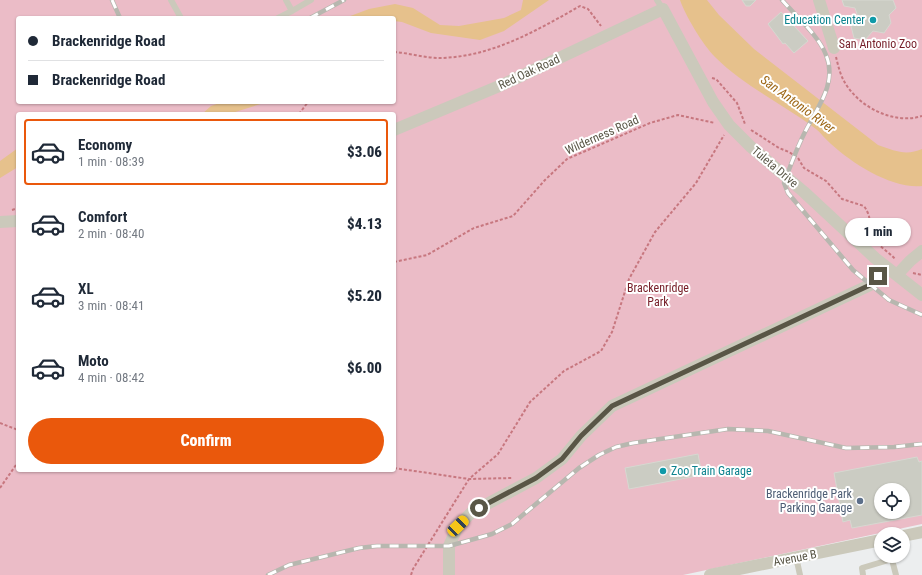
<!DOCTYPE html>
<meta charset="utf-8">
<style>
body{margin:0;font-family:"Roboto Condensed",sans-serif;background:#f6f6f7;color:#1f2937;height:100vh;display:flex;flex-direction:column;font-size:15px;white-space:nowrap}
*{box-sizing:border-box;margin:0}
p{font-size:13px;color:#747a83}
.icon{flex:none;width:22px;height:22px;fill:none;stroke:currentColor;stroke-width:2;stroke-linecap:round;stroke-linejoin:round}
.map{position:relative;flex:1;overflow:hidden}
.sheet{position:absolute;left:16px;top:112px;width:380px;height:360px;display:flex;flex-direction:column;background:#fff;border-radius:4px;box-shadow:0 1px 3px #0004}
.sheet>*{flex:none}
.guide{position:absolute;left:16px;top:16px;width:380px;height:88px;border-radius:4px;box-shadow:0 1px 3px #0004;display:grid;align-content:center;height:88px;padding:0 12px;background:#fff}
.fabs{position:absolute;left:874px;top:483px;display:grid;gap:8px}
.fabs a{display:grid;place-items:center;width:36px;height:36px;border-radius:50%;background:#fff;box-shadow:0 1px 3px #0004;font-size:20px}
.end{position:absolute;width:18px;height:18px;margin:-9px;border:5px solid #595646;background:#fff;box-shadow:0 0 0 2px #fff}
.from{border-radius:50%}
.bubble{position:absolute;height:28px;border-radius:14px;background:#fff;box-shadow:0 1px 3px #0004;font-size:13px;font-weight:800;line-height:28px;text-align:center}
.car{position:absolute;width:12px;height:24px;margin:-12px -6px;border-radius:5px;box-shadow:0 0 3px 1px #0007;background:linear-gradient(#f5c518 24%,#345 0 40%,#f5c518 0 76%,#345 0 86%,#f5c518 0)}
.guide b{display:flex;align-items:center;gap:14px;height:38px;font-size:15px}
.guide b+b{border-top:1px solid #e0e1e3}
.guide i{width:10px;height:10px;background:#1f2937}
ul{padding:7px 0 0;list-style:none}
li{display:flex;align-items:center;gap:12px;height:66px;margin:0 8px 6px;padding:0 4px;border:2px solid transparent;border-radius:4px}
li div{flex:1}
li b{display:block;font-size:15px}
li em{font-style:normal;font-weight:800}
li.selected{border-color:#ea580c}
li>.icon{width:36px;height:36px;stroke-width:1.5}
.button{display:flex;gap:8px;margin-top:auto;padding:8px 12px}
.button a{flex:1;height:46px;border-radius:24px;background:#ea580c;color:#fff;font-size:16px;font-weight:800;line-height:46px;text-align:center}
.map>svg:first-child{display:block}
.green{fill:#ebbcc7;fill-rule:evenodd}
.water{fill:#e6c18c}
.building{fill:#cbccc3;stroke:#d7d8d1;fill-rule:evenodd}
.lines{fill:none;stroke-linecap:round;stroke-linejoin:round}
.path{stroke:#c7777f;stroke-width:2;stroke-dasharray:3 2;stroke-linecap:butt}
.service{stroke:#cbc9bb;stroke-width:6}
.minor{stroke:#cbc9bb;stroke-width:12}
.rail-casing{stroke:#b7b7af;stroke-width:4.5}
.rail{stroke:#fff;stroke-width:3;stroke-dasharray:9;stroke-linecap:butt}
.route{stroke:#595646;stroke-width:5}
.culture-dot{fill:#0f9aa8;stroke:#fff;stroke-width:1.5}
.service-dot{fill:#5c6f8a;stroke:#fff;stroke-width:1.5}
.labels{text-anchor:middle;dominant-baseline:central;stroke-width:4;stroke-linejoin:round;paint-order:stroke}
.culture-label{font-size:12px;fill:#0d838f;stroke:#fff;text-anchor:end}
.park-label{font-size:12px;fill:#751c26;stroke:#fff}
.street-label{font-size:12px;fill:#595646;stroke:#fff}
.service-label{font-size:12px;fill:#4e5e75;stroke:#fff;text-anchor:end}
.water-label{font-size:13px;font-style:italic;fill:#9d6615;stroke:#fff}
</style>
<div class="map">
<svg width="922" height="575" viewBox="0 0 922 575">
<rect width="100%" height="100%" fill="#eceeef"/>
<path class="green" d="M 0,0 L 922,0 L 922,524 L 683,575 L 0,575 ZM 18,18 L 394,18 L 394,102 L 18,102 ZM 18,114 L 394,114 L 394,470 L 18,470 ZM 881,490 L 903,490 L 903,512 L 881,512 Z"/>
<path class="water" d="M 523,0 L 549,0 L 504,31 L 480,40 L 431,33 L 402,22 L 394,21 L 394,18 L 345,18 L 369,9 L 395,4 L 413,8 L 440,25 L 459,26 L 504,18 L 521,10 Z
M 680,0 L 707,0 L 719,15 L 754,49 L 878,145 C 895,151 906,156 922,149 L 922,186 C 892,189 853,164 831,144 C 825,139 821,133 816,129 C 783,104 744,86 715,57 C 703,45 685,15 680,0 Z
M 222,102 L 267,102 L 229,114 L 202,114 L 211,106 Z
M 18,148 L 18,167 L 0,178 L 0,161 Z"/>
<path class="building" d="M 742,0 L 756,0 L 750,6 L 746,6 Z
M 842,0 L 893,0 L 896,8 L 889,15 L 891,23 L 884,33 L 873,31 L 865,40 L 854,38 L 851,26 L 858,17 L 855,8 L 844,6 Z
M 781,12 L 808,41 L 794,53 L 785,43 L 783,44 L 768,24 Z
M 698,454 L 702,475 L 629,489 L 625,468 Z
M 917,457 L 919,462 L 922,461 L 922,515 L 852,528 L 850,520 L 843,522 L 834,473 ZM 881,490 L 903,490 L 903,512 L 881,512 Z"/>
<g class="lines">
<path class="path" d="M 394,52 C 409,53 425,58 440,58 C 491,57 536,31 580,6 L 588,9 L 601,26
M 836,57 C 838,65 840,74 844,81 C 858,107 894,125 922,116
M 712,78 L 716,79 L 737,103 L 745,124
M 299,114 L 308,102
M 751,130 L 779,148 L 789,152 L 798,158 L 804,168 L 826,181 L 842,199 L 864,206 C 874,221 866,220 870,232 C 874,244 887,250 895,259
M 12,210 L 18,208
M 394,262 L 427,255 L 474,228 L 513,216 L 545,180 L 567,159 L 650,123 L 678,115 L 715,123
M 913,273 L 922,275
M 0,423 L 18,430
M 394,468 L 469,479 L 512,478
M 0,488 L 18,462
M 411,575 L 413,569 L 469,479 L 498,454 L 530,402 L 564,371 L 601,351 L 612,332 L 629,279 L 655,232 L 696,183 L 724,135"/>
<path class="service" d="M 171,0 L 181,18
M 286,0 L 292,11 L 311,0
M 657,0 L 663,9
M 278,18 L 292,11
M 891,556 L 896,575
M 796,557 L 800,575
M 863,575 L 862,568 L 892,559"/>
<path class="minor" d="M 819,0 L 834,48
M 394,130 L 504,84 L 663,9 L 713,102 L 729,125 L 751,147 L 804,192 L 875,258 L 922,295
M 0,222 L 18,221
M 897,275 L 910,261 L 922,251
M 903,536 L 922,532
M 449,575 L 449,546 L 458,526 L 472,512 L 536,478 L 562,459 L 581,436 L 612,406 L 870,285 L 885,267
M 710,575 L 881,540"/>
<g class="rail-casing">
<path id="rail" d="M 112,0 L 120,18
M 782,0 C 795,15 819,36 826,55 C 838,84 816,109 804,134 C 796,150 790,167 784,183 L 788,193 L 853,270 L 889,300 L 922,315
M 310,18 L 344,0
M 268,575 L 289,565 L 359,548 L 377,546 L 449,546 L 492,534 L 512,524 L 579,468 L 599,455 L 616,447 L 633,443 L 728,429 L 768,431 L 846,448 L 894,447 L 922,444"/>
</g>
<use href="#rail" class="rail"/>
</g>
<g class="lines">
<path class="route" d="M 479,508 L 536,478 L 562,459 L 581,436 L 612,406 L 870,285 L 878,276"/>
</g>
<g class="culture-dot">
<circle cx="873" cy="20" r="4"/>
<circle cx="663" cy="471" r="4"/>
</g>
<circle class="service-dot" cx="860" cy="501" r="4"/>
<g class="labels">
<g class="culture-label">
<text x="865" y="20">Education Center</text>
<text x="671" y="471" text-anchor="start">Zoo Train Garage</text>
</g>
<g class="park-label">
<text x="878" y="44">San Antonio Zoo</text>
<text x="658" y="288">Brackenridge<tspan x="658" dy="14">Park</tspan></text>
</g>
<g class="street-label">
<text transform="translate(529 72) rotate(-25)">Red Oak Road</text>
<text transform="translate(602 135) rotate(-24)">Wilderness Road</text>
<text transform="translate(775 167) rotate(40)">Tuleta Drive</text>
<text transform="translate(795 558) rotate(-11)">Avenue B</text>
</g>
<g class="service-label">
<text x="852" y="494">Brackenridge Park<tspan x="852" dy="14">Parking Garage</tspan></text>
</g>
<g class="water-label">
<text transform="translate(798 104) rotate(36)">San Antonio River</text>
</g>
</g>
</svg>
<div class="fabs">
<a><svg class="icon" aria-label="locate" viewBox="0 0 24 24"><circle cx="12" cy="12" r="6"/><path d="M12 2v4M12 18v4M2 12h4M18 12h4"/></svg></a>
<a><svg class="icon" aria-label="layers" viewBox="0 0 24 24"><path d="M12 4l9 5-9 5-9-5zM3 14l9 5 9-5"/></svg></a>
</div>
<i class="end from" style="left:479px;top:508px"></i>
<i class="end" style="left:878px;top:276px"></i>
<div class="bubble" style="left:845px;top:218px;width:66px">1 min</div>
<i class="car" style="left:458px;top:526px;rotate:46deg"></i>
<div class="guide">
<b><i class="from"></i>Brackenridge Road</b>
<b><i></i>Brackenridge Road</b>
</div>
<section class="sheet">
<ul>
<li class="selected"><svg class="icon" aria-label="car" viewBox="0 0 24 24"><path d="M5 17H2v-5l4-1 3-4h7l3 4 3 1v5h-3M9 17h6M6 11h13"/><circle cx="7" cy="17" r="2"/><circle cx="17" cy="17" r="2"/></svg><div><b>Economy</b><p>1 min · 08:39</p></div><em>$3.06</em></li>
<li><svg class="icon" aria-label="car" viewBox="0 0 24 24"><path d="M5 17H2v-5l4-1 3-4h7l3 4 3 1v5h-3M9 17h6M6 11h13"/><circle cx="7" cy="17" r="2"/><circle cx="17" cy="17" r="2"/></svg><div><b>Comfort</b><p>2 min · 08:40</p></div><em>$4.13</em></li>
<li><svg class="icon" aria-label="car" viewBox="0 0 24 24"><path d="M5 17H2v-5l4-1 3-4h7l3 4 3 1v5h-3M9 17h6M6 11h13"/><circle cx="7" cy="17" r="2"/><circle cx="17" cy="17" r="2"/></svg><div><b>XL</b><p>3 min · 08:41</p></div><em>$5.20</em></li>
<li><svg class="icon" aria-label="car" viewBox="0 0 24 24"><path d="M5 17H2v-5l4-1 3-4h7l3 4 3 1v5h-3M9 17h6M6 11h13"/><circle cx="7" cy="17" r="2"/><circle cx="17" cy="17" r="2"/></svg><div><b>Moto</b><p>4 min · 08:42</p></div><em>$6.00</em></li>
</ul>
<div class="button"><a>Confirm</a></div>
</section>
</div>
